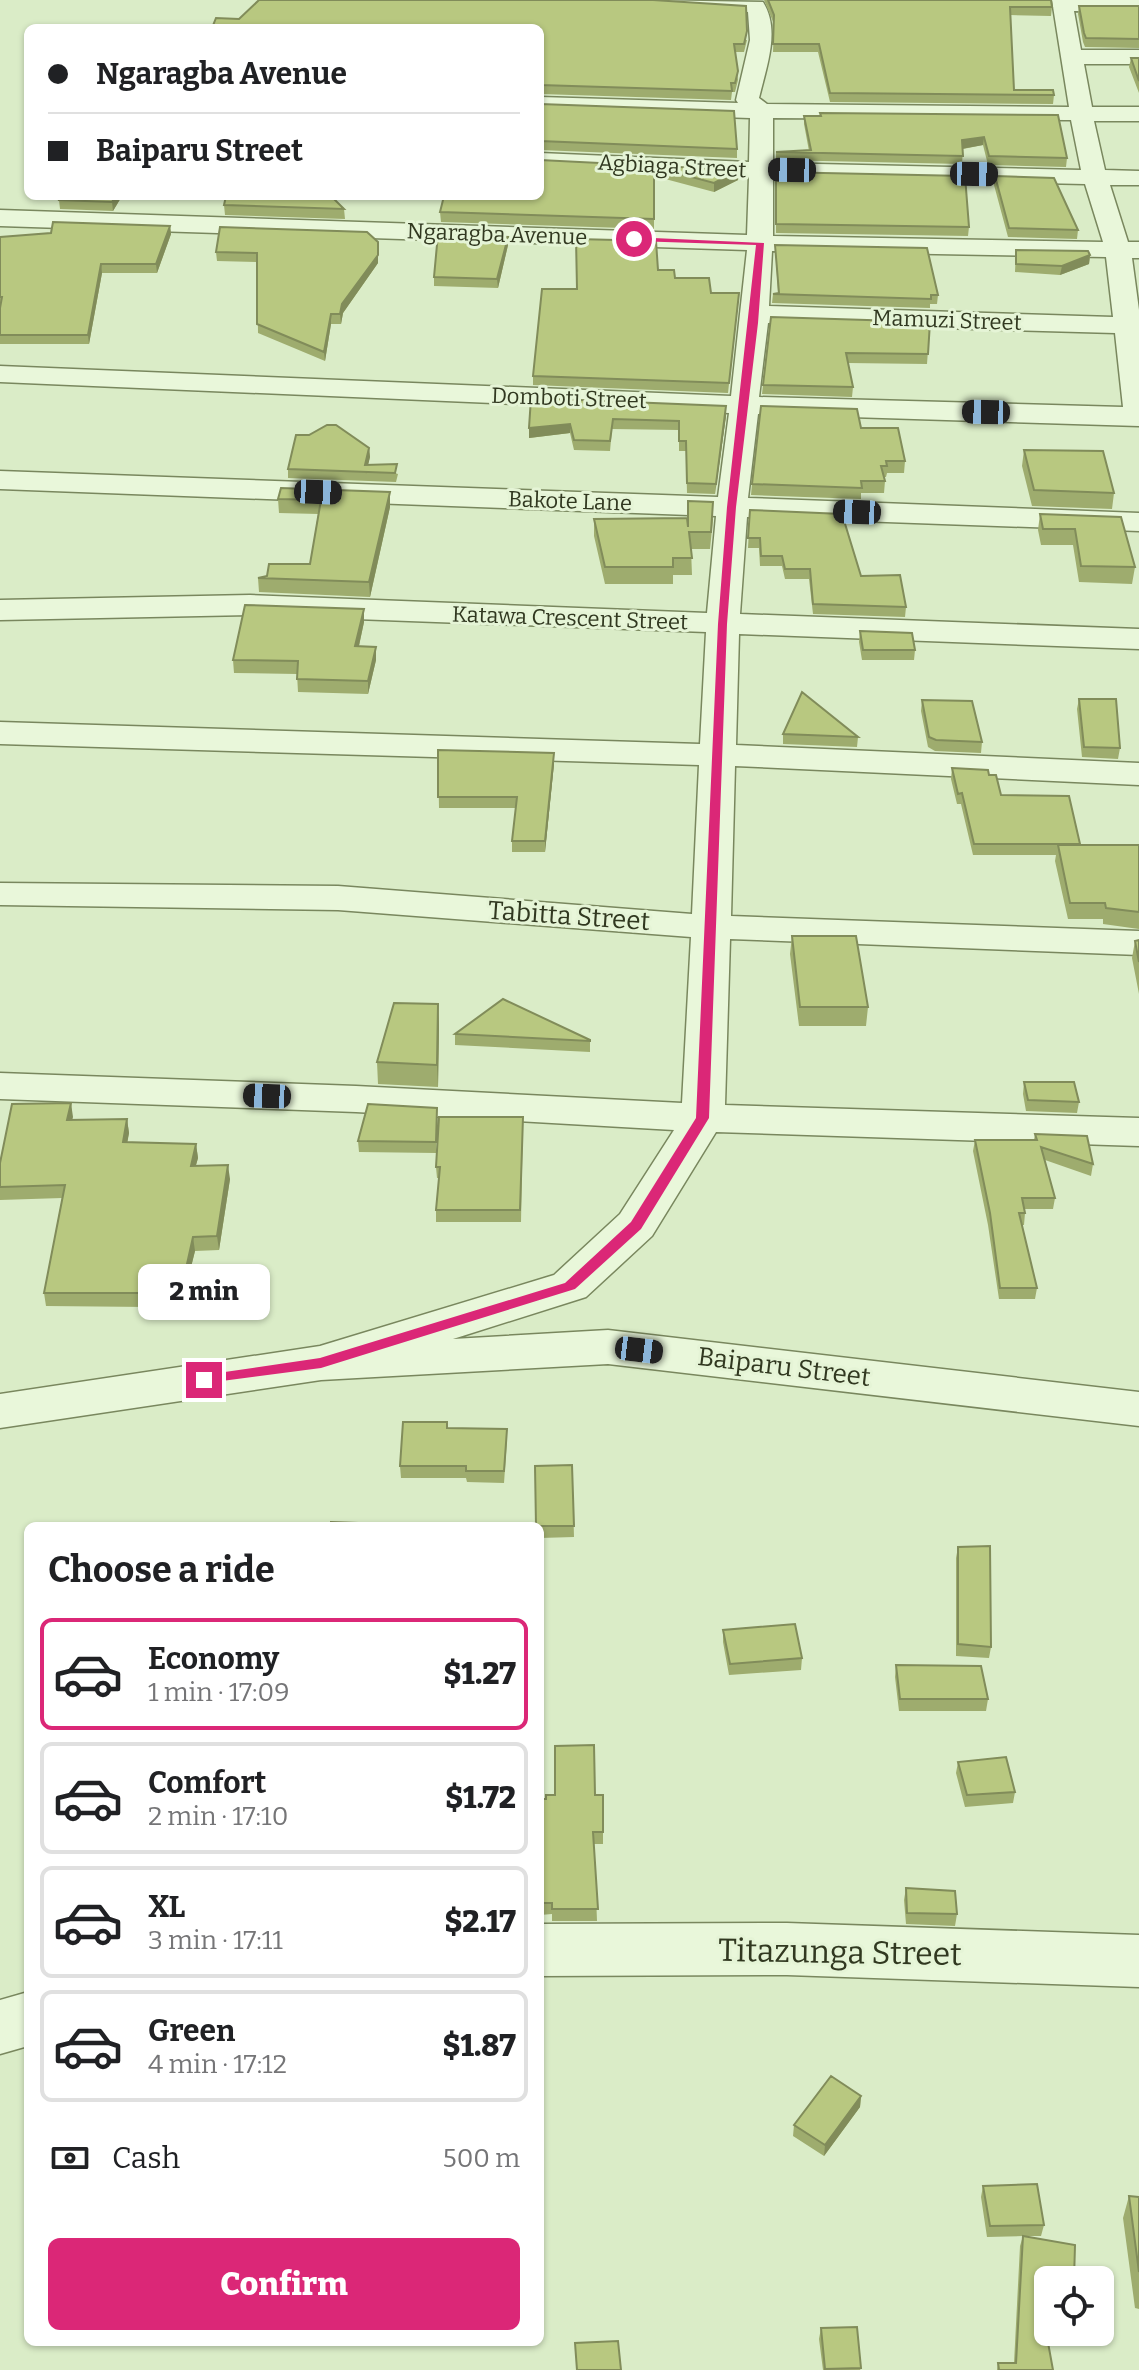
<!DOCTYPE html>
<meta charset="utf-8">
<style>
body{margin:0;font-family:Bitter,serif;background:#f6f6f6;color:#202124;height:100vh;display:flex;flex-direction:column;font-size:30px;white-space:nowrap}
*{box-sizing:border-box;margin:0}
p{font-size:26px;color:#757577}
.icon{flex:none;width:44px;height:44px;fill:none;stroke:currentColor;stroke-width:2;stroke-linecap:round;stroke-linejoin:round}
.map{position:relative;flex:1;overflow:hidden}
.drawer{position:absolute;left:24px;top:1522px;width:520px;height:824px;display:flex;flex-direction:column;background:#fff;border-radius:12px;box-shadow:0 2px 6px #0004}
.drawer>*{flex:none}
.hud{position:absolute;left:24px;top:24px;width:520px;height:176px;border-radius:12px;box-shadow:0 2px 6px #0004;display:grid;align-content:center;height:176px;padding:0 24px;background:#fff}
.tools{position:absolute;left:1034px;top:2266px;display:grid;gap:16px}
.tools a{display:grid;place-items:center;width:80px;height:80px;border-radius:12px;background:#fff;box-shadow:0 2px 6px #0004;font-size:40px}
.end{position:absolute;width:36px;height:36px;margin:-18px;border:10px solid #db2777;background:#fff;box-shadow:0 0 0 4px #fff}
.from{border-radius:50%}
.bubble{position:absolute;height:56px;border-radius:12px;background:#fff;box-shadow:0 2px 6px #0004;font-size:26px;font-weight:800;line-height:56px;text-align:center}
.car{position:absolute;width:24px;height:48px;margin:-24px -12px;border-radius:10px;box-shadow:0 0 6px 2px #0007;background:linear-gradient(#222 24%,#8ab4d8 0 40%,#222 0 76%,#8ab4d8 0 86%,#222 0)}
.hud b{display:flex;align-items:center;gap:28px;height:76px;font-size:30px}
.hud b+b{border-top:2px solid #e0e0e0}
.hud i{width:20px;height:20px;background:#202124}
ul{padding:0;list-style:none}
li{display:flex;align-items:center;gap:24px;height:112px;margin:0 16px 12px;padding:0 8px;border:4px solid #e0e0e0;border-radius:12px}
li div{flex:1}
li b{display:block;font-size:30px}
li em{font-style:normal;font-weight:800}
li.active{border-color:#db2777}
li>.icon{width:72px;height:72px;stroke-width:1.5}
h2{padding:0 24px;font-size:36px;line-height:96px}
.pay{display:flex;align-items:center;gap:20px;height:88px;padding:0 24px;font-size:30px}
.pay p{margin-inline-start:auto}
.button{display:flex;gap:16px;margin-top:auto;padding:16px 24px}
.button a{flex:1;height:92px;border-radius:12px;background:#db2777;color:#fff;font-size:32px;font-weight:800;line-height:92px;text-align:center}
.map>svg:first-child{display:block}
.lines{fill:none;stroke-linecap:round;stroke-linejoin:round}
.minor-casing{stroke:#79875e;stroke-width:3}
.minor{fill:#e9f7da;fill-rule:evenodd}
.wall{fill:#9eac6e}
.shaded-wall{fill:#818c5a}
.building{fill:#b8c880;stroke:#818c5a;stroke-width:2}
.route{fill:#db2777}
.labels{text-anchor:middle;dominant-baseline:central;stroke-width:6;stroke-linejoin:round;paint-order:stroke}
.far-street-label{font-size:22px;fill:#313820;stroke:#e5f4d6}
.street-label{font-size:26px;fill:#313820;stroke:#e5f4d6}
.near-street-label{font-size:32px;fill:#313820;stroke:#e5f4d6}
</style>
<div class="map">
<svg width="1139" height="2370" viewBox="0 0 1139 2370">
<rect width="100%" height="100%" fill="#daecc7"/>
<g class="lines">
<g class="minor-casing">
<path id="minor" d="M 644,0 L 763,2 C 781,30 766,68 759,98 L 767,104 L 1069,107 L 1052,0 L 1139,0 L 1139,12 L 1074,11 L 1081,50 L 1139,50 L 1139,64 L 1084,64 L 1092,107 L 1139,107 L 1139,121 L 1094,121 L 1105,170 L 1139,171 L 1139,185 L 1110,185 L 1128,242 L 1139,242 L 1139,258 L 1132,258 L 1139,310 L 1139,426 L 758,414 L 748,498 L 1139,513 L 1139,531 L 747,517 L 740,614 L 1139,629 L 1139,649 L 739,634 L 736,745 L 1139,763 L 1139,785 L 735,766 L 731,916 L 1139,931 L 1139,955 L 730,939 L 725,1105 L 1139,1118 L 1139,1146 L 716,1132 L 652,1236 L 586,1297 L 453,1339 L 608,1330 L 1139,1392 L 1139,1426 L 608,1364 L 321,1380 L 0,1428 L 0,1394 L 320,1346 L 554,1275 L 620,1214 L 674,1130 L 356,1112 L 0,1099 L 0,1073 L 356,1086 L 682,1103 L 691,937 L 338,910 L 0,905 L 0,883 L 338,886 L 692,914 L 699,765 L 0,744 L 0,722 L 700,744 L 706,632 L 250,615 L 0,620 L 0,600 L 250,595 L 707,613 L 716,516 L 0,489 L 0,471 L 718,497 L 729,413 L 0,382 L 0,366 L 731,396 L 747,250 L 0,226 L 0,210 L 747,235 L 749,177 L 540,167 L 540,153 L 749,162 L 750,118 L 540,111 L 540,97 L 738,103 L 736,100 L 750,40 L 748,12 L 654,6 ZM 773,118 L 1071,120 L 1081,170 L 773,163 ZM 773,177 L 1085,184 L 1103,242 L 773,236 ZM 772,251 L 1106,257 L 1113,317 L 769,306 ZM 768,323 L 1115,333 L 1123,407 L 759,397 Z
M 787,1923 L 1139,1935 L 1139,1987 L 787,1975 L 540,1976 L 540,1924 Z
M 28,1992 L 28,2046 L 0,2054 L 0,2000 Z"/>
</g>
<use href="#minor" class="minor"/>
</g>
<path class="wall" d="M 764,0 L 1051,0 L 1052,7 L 1051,16 L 1010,15 L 1014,90 L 1054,95 L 1053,104 L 830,102 L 818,52 L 773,52 L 774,24 Z
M 1079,6 L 1139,6 L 1139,48 L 1085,47 L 1083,42 L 1078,14 Z
M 540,28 L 747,40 L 744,52 L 735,52 L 738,80 L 735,92 L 732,92 L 731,100 L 540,94 Z
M 1131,58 L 1139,58 L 1139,93 L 1129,67 Z
M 540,104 L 737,149 L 737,158 L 540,150 Z
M 820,113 L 1058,115 L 1067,158 L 1066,167 L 988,165 L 983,145 L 963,149 L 962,164 L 776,160 L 776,152 L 809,151 L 804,124 L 804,116 L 820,116 Z
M 540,160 L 739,170 L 738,180 L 714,192 L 654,176 L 654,229 L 441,222 L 440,212 Z
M 776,172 L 969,227 L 968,236 L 776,233 Z
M 995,176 L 1078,230 L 1077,239 L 1008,237 L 994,185 Z
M 60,196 L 122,196 L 113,211 L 60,209 L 59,200 Z
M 224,205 L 344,209 L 345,219 L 225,215 Z
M 170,226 L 171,234 L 157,273 L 102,273 L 89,344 L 0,344 L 0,237 Z
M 220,227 L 378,263 L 343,313 L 341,324 L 331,324 L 325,361 L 258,333 L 257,262 L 217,261 L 216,252 Z
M 508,237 L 508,245 L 498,288 L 434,286 L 434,277 Z
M 775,245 L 938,295 L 937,304 L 930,304 L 930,308 L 772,303 L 773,294 L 778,293 Z
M 1016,250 L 1090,255 L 1089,264 L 1060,275 L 1015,272 Z
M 658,270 L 711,293 L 739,293 L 728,393 L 533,385 L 533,376 L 576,289 Z
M 930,322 L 927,364 L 848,363 L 853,387 L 852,397 L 762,394 L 763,385 Z
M 531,398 L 726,416 L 715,494 L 687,493 L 686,451 L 679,451 L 679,430 L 612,429 L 610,451 L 574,450 L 570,433 L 529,438 Z
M 861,428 L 905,461 L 904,473 L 887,473 L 886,477 L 884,477 L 885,481 L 884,493 L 861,493 L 861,499 L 751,495 L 752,484 Z
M 369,448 L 370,457 L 368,464 L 398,474 L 396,482 L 288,478 L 288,469 Z
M 1024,450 L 1114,493 L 1112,509 L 1032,506 L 1022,466 Z
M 281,488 L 390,507 L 370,597 L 259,592 L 258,578 L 310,564 L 318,514 L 279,513 L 278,499 Z
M 688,501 L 713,519 L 710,549 L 691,549 L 692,575 L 673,575 L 673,584 L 605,584 L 594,536 L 594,519 L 687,518 Z
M 750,510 L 861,576 L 906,607 L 905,617 L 813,614 L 809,579 L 785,579 L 782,566 L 760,566 L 759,548 L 748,548 Z
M 1040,514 L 1121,517 L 1135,567 L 1132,584 L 1079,582 L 1073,545 L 1041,545 L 1038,530 Z
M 364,609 L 364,622 L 359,646 L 376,647 L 376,660 L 368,694 L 298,692 L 297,674 L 234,673 L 233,660 Z
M 860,631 L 915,650 L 914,660 L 862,660 L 859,642 Z
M 1079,699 L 1120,748 L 1118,759 L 1082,757 L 1077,709 Z
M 922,700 L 982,742 L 981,753 L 935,751 L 928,747 L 921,711 Z
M 783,734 L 858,737 L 857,747 L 783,744 Z
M 438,750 L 554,764 L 545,852 L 512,852 L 512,841 L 516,808 L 439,808 Z
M 952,768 L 989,775 L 1001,795 L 1080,844 L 1080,845 L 1139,845 L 1139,929 L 1103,924 L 1103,919 L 1068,919 L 1055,861 L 1056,855 L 973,855 L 961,804 L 957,804 L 951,779 Z
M 792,936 L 868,1007 L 866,1026 L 799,1026 L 790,954 Z
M 1139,940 L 1139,994 L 1132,958 L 1135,941 Z
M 438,1004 L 439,1025 L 438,1087 L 378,1084 L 377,1062 Z
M 455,1034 L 590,1040 L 590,1052 L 455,1045 Z
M 1024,1082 L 1079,1102 L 1077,1113 L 1026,1111 L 1023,1094 Z
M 71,1103 L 72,1120 L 127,1119 L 129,1133 L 127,1142 L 196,1144 L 198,1158 L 196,1165 L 230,1179 L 219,1250 L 195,1251 L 186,1287 L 151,1286 L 148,1307 L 46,1306 L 44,1293 L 62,1198 L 0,1200 L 0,1163 Z
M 523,1117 L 521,1222 L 436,1222 L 436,1210 L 439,1178 L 437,1178 L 436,1167 Z
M 437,1120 L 436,1153 L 359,1152 L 358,1141 Z
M 1035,1134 L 1093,1164 L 1091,1176 L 1045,1160 L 1055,1198 L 1053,1209 L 1025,1209 L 1025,1213 L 1024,1225 L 1021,1225 L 1037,1288 L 1035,1299 L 999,1299 L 988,1225 L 973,1151 L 975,1140 L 1034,1140 Z
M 447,1428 L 507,1440 L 504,1483 L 467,1482 L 466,1478 L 401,1478 L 400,1466 Z
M 572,1465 L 574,1537 L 540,1538 L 540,1526 Z
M 958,1547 L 991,1647 L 989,1658 L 956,1656 L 956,1558 Z
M 723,1630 L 802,1658 L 801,1670 L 729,1675 L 723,1642 Z
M 896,1665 L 988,1699 L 986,1711 L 899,1711 L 895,1677 Z
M 958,1762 L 1015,1792 L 1013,1803 L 965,1807 L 956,1773 Z
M 595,1795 L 603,1795 L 603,1844 L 594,1844 L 597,1921 L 552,1921 L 552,1914 L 540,1915 L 540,1799 Z
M 906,1888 L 957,1914 L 955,1926 L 906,1924 L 904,1900 Z
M 861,2096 L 860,2107 L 824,2156 L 793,2136 L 794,2125 Z
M 983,2186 L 1044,2225 L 1041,2236 L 1028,2236 L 1048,2280 L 1048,2327 L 1045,2327 L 1053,2370 L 997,2370 L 998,2363 L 1014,2363 L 1020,2246 L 1023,2236 L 987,2237 L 981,2197 Z
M 1129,2196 L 1139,2197 L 1139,2309 L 1135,2308 L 1123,2218 Z
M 821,2328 L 861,2368 L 860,2370 L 823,2370 L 819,2339 Z"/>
<path class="shaded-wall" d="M 984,137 L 983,145 L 961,149 L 962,140 Z
M 739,170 L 738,180 L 714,192 L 714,183 Z
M 116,196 L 122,196 L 113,211 L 112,202 Z
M 170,226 L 171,234 L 157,273 L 156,264 Z
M 508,237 L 508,245 L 498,288 L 497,279 Z
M 378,242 L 378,263 L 343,313 L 341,324 L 340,314 L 342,304 Z
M 1090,255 L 1089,264 L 1060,275 L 1062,266 Z
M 101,264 L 102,273 L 89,344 L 88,335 Z
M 331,314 L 331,324 L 325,361 L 324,352 Z
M 726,406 L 726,416 L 715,494 L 716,484 Z
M 570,424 L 570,433 L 529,438 L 529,428 Z
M 369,448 L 370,457 L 366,474 L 365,465 Z
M 390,492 L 390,507 L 370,597 L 369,582 Z
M 364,609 L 364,622 L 356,659 L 355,646 Z
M 376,647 L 376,660 L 368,694 L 368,681 Z
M 554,753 L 554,764 L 545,852 L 545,841 Z
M 438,1004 L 439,1025 L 438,1087 L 437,1065 Z
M 71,1103 L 73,1117 L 69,1134 L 67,1120 Z
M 127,1119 L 129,1133 L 125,1156 L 123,1142 Z
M 196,1144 L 198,1158 L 192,1179 L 191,1166 Z
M 228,1165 L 230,1179 L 219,1250 L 217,1236 Z
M 193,1237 L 195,1251 L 186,1287 L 185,1273 Z
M 149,1272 L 151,1286 L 148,1307 L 146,1293 Z
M 861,2096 L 860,2107 L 824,2156 L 825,2145 Z"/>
<path class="building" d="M 259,0 L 653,0 L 746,6 L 747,31 L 744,44 L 734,44 L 738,71 L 735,83 L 731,83 L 732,91 L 540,85 L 540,28 L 212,28 L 216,18 L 239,19 Z
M 768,0 L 1051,0 L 1052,7 L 1010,7 L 1014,90 L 1053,90 L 1054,95 L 830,93 L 819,44 L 773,44 L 774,15 Z
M 1079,6 L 1139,6 L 1139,39 L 1086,38 L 1084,33 Z
M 1131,58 L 1139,58 L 1139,81 Z
M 540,104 L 734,111 L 737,149 L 540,141 Z
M 820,113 L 1058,115 L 1067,158 L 989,156 L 984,137 L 962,140 L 963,156 L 776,152 L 811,150 L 804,116 L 821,116 Z
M 540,160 L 739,170 L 714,183 L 654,167 L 654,219 L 440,212 L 444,196 L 540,196 Z
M 776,172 L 965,176 L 969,227 L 776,224 Z
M 995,176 L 1054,178 L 1078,230 L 1009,228 Z
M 60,196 L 116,196 L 112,202 L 59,200 Z
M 226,196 L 331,196 L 344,209 L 224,205 Z
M 53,222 L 170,226 L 156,264 L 101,264 L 88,335 L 0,335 L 0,308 L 2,297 L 0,297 L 0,237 L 51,233 Z
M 220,227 L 367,232 L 378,242 L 378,255 L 342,304 L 340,314 L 331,314 L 324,352 L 257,324 L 257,253 L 216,252 Z
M 438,234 L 508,237 L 497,279 L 434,277 Z
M 576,239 L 656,241 L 658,270 L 674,270 L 675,278 L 709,278 L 711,293 L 739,293 L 729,383 L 533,376 L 542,289 L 577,289 Z
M 775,245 L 927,248 L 938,295 L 931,295 L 931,299 L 773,294 L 779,293 Z
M 1016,250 L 1088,251 L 1090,255 L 1062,266 L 1016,264 Z
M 771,317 L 930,322 L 928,354 L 846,353 L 853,387 L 763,385 Z
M 531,398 L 726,406 L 716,484 L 687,483 L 686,441 L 679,441 L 679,421 L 613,419 L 610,441 L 574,440 L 570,424 L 529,428 Z
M 761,406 L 857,409 L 861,428 L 898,428 L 905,461 L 886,461 L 887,466 L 881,466 L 885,481 L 861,481 L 862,488 L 752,484 Z
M 327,425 L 336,425 L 369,448 L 365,465 L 397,464 L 395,473 L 288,469 L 296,435 L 309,435 Z
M 1024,450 L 1103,451 L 1114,493 L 1034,490 Z
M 281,488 L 390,492 L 369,582 L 258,578 L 267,576 L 269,564 L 310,564 L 321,500 L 278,499 Z
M 688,501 L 713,502 L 711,532 L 689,532 L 692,558 L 673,558 L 673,567 L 605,567 L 594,519 L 687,518 L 688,527 Z
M 750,510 L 842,514 L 861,576 L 900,575 L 906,607 L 813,604 L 810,569 L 785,569 L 782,556 L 761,556 L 760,538 L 748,538 Z
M 1040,514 L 1121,517 L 1135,567 L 1081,566 L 1075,529 L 1043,529 Z
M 245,605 L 364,609 L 355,646 L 376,647 L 368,681 L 297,679 L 298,661 L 233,660 Z
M 860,631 L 912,633 L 915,650 L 863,650 Z
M 802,692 L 858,737 L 783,734 Z
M 1079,699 L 1116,699 L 1120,748 L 1084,747 Z
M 922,700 L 972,701 L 982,742 L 936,740 L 929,737 Z
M 438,750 L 554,753 L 545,841 L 512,841 L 517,797 L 438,797 Z
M 952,768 L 988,770 L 989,775 L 996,775 L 1001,795 L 1069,796 L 1080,844 L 974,844 L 962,793 L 958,794 Z
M 1058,845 L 1139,845 L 1139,912 L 1106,908 L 1105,903 L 1070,903 Z
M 792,936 L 856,936 L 868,1007 L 800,1007 Z
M 1139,940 L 1139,962 L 1135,941 Z
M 503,999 L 590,1040 L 590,1041 L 455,1034 Z
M 394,1003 L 438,1004 L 437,1065 L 377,1062 Z
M 1024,1082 L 1074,1082 L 1079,1102 L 1028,1100 Z
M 71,1103 L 67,1120 L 127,1119 L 123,1142 L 196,1144 L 191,1166 L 228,1165 L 217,1236 L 193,1237 L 185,1273 L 149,1272 L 146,1293 L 44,1293 L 65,1185 L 0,1187 L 0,1163 L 12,1104 Z
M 368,1104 L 437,1108 L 436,1142 L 358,1141 Z
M 439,1117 L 523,1117 L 520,1210 L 436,1210 L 440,1167 L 436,1167 Z
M 1035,1134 L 1087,1136 L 1093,1164 L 1041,1147 L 1055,1198 L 1022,1198 L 1025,1213 L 1019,1213 L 1037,1288 L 1000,1288 L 990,1213 L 975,1140 L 1037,1140 Z
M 403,1422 L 447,1422 L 447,1428 L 507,1429 L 504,1471 L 466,1471 L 466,1466 L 400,1466 Z
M 572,1465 L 574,1526 L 536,1526 L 535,1466 Z
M 331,1522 L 441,1526 L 331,1526 Z
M 990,1546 L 991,1647 L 958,1644 L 958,1547 Z
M 795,1624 L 802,1658 L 730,1664 L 723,1630 Z
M 896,1665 L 981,1666 L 988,1699 L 900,1699 Z
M 594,1745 L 595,1795 L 603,1795 L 603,1832 L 593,1832 L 598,1909 L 552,1909 L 552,1903 L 540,1903 L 540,1799 L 546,1799 L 546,1795 L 555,1795 L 555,1746 Z
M 1006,1757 L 1015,1792 L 967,1795 L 958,1762 Z
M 906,1888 L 955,1891 L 957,1914 L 907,1913 Z
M 831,2076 L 861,2096 L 825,2145 L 794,2125 Z
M 1037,2184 L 1044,2225 L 990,2226 L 983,2186 Z
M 1129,2196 L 1139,2197 L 1139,2272 Z
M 1023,2236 L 1075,2245 L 1074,2280 L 1048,2280 L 1048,2316 L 1043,2315 L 1053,2370 L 999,2370 L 998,2363 L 1016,2363 Z
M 857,2327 L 861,2368 L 825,2369 L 821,2328 Z
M 618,2341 L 621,2370 L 577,2370 L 575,2343 Z"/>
<path class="route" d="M 631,237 L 764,243 L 758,323 L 736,507 L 727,624 L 709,1118 L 641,1229 L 575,1289 L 321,1368 L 199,1384 L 199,1377 L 204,1375 L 320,1358 L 565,1283 L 631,1222 L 696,1118 L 718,624 L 727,507 L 756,245 L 634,241 Z"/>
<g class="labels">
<g class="far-street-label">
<text transform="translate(672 166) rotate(3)">Agbiaga Street</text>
<text transform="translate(497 234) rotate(2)">Ngaragba Avenue</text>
<text transform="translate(947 320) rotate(2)">Mamuzi Street</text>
<text transform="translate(569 398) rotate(2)">Domboti Street</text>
<text transform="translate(570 501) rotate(2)">Bakote Lane</text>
<text transform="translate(570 618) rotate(2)">Katawa Crescent Street</text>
</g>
<g class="street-label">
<text transform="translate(569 916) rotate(4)">Tabitta Street</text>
<text transform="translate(784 1367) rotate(7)">Baiparu Street</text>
</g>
<g class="near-street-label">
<text transform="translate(840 1952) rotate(1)">Titazunga Street</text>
</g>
</g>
</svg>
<div class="tools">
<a><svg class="icon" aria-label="locate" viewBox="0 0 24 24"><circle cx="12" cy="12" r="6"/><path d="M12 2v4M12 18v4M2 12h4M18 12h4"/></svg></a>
</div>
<i class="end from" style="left:634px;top:239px"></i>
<i class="end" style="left:204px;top:1380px"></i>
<div class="bubble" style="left:138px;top:1264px;width:132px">2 min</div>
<i class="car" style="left:792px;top:170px;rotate:271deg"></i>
<i class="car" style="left:974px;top:174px;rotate:91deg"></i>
<i class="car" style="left:986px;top:412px;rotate:271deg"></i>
<i class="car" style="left:318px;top:492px;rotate:92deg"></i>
<i class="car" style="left:857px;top:512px;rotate:272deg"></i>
<i class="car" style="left:267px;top:1096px;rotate:272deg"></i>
<i class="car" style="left:639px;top:1350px;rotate:97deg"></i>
<div class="hud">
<b><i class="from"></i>Ngaragba Avenue</b>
<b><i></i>Baiparu Street</b>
</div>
<section class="drawer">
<h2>Choose a ride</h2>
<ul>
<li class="active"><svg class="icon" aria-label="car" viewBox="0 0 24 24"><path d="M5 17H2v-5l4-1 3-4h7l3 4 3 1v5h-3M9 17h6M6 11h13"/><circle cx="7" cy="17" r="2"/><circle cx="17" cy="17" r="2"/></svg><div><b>Economy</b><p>1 min · 17:09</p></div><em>$1.27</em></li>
<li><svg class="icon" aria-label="car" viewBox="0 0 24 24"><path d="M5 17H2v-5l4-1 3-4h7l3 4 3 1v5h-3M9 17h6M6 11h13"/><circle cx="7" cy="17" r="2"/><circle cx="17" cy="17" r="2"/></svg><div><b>Comfort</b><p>2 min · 17:10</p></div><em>$1.72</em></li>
<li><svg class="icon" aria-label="car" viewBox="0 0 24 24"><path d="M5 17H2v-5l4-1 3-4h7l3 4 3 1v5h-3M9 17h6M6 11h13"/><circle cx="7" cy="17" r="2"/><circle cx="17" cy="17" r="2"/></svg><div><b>XL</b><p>3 min · 17:11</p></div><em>$2.17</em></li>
<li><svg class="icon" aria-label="car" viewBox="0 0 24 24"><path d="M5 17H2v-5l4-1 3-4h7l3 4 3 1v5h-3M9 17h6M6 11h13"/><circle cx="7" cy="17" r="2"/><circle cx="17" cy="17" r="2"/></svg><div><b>Green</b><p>4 min · 17:12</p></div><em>$1.87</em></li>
</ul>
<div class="pay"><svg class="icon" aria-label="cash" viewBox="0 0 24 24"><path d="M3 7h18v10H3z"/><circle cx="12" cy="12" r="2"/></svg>Cash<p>500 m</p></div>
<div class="button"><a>Confirm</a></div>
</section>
</div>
